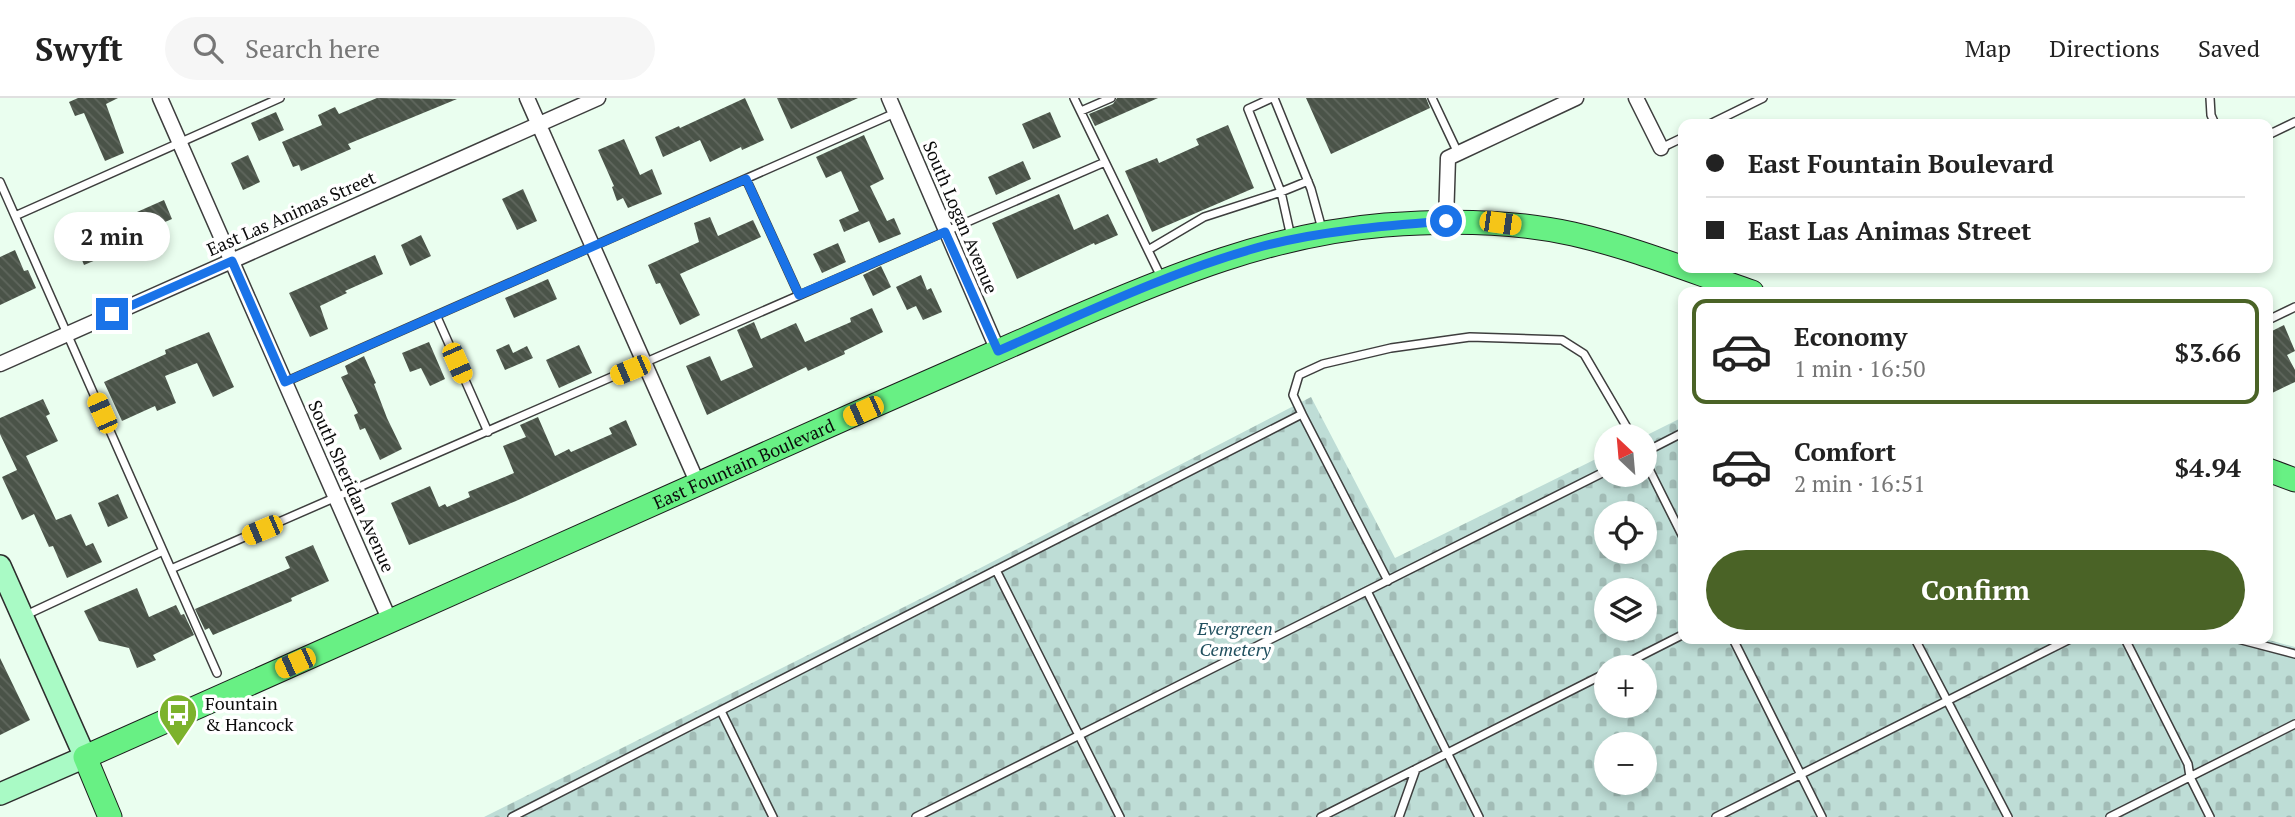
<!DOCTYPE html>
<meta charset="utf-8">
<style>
body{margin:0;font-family:"PT Serif",serif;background:#f6f6f6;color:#222;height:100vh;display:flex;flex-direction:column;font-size:26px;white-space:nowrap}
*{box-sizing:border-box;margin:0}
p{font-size:23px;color:#767676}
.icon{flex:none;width:38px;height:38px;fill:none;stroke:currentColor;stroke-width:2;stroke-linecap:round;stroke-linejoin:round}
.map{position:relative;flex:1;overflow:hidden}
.panel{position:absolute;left:1678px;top:189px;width:595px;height:357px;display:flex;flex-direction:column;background:#fff;border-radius:14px;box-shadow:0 4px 10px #0003}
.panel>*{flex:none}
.hud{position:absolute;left:1678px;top:21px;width:595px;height:154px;border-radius:14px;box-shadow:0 4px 10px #0003;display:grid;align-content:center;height:154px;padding:0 28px;background:#fff}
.needle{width:46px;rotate:334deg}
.controls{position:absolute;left:1594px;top:326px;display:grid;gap:14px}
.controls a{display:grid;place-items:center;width:63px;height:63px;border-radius:50%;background:#fff;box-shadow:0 4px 10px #0003;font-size:35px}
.end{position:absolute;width:32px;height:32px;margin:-16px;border:9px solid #1a73e8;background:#fff;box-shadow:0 0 0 4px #fff}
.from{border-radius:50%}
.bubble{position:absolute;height:49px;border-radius:24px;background:#fff;box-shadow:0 4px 10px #0003;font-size:23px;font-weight:600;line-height:49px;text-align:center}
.car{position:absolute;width:21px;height:42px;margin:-21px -10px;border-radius:9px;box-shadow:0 0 5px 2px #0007;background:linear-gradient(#f5c518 24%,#345 0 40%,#f5c518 0 76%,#345 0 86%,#f5c518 0)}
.hud b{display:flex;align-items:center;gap:24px;height:66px;font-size:26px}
.hud b+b{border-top:2px solid #e0e0e0}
.hud i{width:18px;height:18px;background:#222}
ul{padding:12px 0 0;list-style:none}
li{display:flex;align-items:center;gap:21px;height:105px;margin:0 14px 10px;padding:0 14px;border:4px solid transparent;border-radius:14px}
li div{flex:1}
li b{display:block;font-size:26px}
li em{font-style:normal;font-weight:600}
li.active{border-color:#4a6326}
li>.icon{width:63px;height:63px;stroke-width:1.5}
.cta{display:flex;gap:14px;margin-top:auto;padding:14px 28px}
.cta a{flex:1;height:80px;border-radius:42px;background:#4a6326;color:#fff;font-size:28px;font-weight:600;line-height:80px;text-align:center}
header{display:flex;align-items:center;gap:42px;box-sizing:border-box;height:98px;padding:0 35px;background:#fff;border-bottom:2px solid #e0e0e0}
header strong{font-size:33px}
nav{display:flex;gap:38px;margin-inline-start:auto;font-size:24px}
.search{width:490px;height:63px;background:#f6f6f6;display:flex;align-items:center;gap:18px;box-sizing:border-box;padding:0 24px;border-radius:38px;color:#767676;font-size:26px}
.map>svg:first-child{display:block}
.cemetery{fill:url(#cemetery-stones);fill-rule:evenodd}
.building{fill:url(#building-back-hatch)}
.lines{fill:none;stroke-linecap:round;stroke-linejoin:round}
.service-casing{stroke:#3e3e3e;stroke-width:10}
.minor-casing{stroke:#3e3e3e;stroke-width:17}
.secondary-casing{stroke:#2d2d2d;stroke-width:24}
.primary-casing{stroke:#1c1c1c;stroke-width:25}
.service{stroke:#fff;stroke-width:7}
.minor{stroke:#fff;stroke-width:14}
.secondary{stroke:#a9fac5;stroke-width:21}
.primary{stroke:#68f084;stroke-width:23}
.route{stroke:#1a73e8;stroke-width:9}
.labels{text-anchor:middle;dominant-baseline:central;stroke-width:7;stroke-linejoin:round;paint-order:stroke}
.street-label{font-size:18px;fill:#0b0b0b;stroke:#fff}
.park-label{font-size:18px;font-style:italic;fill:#204f5e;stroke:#fff}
.poi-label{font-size:18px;fill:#0b0b0b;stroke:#fff;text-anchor:start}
</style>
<header>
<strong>Swyft</strong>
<div class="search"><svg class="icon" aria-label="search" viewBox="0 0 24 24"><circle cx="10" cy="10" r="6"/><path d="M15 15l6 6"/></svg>Search here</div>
<nav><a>Map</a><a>Directions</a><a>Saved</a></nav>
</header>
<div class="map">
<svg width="2295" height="719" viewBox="0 0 2295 719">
<defs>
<pattern id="cemetery-stones" width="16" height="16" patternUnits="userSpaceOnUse" patternTransform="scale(1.75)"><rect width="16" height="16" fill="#beddd6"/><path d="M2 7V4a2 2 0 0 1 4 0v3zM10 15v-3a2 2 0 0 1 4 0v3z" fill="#a2bcb6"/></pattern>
<pattern id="building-back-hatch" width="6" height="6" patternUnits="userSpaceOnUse" patternTransform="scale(1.75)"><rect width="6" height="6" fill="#4a5348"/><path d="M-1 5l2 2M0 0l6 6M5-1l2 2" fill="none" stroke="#60675e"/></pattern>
</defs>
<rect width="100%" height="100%" fill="#eafeef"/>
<path class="cemetery" d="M 1311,299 L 1395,460 L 1606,356 L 1606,376 L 1645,376 L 1645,338 L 1683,319 L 1684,541 L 2265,541 L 2295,549 L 2295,719 L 484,719 L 932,495 ZM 1606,415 L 1645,415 L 1645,453 L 1606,453 ZM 1606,492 L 1645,492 L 1645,530 L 1606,530 ZM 1606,569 L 1645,569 L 1645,607 L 1606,607 ZM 1606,646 L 1645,646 L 1645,684 L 1606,684 Z"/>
<path class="building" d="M 78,0 L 118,0 L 106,6 L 124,55 L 105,63 L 84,15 L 75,18 L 69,4 Z
M 377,0 L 457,1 L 348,46 L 351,51 L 301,73 L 299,67 L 293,69 L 282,44 L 322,27 L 318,17 L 335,9 L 339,16 Z
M 745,0 L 764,42 L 742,52 L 741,49 L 710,64 L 700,42 L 663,59 L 655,39 L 679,28 L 680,30 Z
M 777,0 L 858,0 L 791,31 Z
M 1117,0 L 1158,0 L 1095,28 L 1089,16 L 1113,6 Z
M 1306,0 L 1426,0 L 1430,10 L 1331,56 Z
M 276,14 L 284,32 L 259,43 L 251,25 Z
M 1050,14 L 1061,39 L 1033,51 L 1022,26 Z
M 1228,27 L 1254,90 L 1152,134 L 1125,73 L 1157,60 L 1159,65 L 1199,47 L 1196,41 Z
M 864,37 L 884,81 L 870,88 L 887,123 L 894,120 L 901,136 L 879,145 L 869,123 L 844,134 L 839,122 L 859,113 L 841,73 L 826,80 L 816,59 Z
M 624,41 L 640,77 L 652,71 L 662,96 L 628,110 L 623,100 L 617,103 L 612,89 L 614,88 L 598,52 Z
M 248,57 L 260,84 L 243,92 L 231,65 Z
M 1023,63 L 1031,81 L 996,97 L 988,79 Z
M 523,91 L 537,123 L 517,132 L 502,101 Z
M 1059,96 L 1074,132 L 1108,116 L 1118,137 L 1095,147 L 1094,145 L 1017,181 L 992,125 Z
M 164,102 L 172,121 L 158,127 L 160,132 L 102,157 L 103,159 L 84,167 L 73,140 L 92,132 L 92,134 Z
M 710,119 L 718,138 L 753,122 L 761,139 L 680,176 L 700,217 L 680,227 L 660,185 L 656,186 L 648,167 L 699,144 L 694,125 Z
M 421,137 L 431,158 L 410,168 L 401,147 Z
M 838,145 L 846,164 L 822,175 L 813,156 Z
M 15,152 L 24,173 L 28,172 L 36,190 L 0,207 L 0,159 Z
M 375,157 L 383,176 L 345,193 L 347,195 L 320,208 L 328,231 L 310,239 L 289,195 Z
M 881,168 L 891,189 L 873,198 L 863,177 Z
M 921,177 L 927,192 L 931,190 L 942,214 L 923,222 L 916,208 L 907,212 L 896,189 Z
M 548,181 L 557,201 L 514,220 L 505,200 Z
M 872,210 L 883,234 L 844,253 L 845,256 L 808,273 L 806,269 L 707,317 L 686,268 L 710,258 L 721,283 L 753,269 L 737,232 L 754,224 L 761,241 L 796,225 L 805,244 L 851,224 L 850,220 Z
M 2284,227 L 2295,253 L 2287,257 L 2295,272 L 2295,284 L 2268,297 L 2268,235 Z
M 209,234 L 234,289 L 213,299 L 197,265 L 165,278 L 176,305 L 157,313 L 155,308 L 122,323 L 104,284 L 166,256 L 165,252 Z
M 429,244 L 445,281 L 430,288 L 421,270 L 410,274 L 402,255 Z
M 509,246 L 513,255 L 527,248 L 533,260 L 505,272 L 496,252 Z
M 579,247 L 592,275 L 559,290 L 546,262 Z
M 364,258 L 376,285 L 374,286 L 387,320 L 402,351 L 380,362 L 365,330 L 360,332 L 354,317 L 358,315 L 341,279 L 348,276 L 345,268 Z
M 43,301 L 50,316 L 46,318 L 58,343 L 26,358 L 56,422 L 71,416 L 86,448 L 93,445 L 102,464 L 67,480 L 53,448 L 49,449 L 34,416 L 22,422 L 2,379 L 17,372 L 0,336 L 0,320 Z
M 538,319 L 555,358 L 569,351 L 571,354 L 612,336 L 609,330 L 626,322 L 637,347 L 516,403 L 409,447 L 391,405 L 430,388 L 439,409 L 445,406 L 447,409 L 470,399 L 468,394 L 514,375 L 503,348 L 526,339 L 520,327 Z
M 118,396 L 128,420 L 108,429 L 98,405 Z
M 313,447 L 329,483 L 291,500 L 292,503 L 213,537 L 209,530 L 205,532 L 195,511 L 290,470 L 285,459 Z
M 137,490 L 149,519 L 176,507 L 181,517 L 184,516 L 194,537 L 153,557 L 156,562 L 137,570 L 129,550 L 99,543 L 84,513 Z
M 0,560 L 30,622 L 0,637 Z"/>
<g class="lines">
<g class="service-casing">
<path id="service" d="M 1074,0 L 1161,179
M 1272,0 L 1248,11 L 1281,94 L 1308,83
M 1274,0 L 1311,91 L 1322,131
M 1432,0 L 1458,55
M 2210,0 L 2211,17 L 2215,26
M 1081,13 L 1111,0
M 1710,26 L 1763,0
M 2268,37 L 2295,24
M 1661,50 L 1684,39
M 746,81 L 799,197
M 0,84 L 217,575
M 15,118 L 280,0
M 1148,152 L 1204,119 L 1281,94 L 1291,139
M 437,219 L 488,334
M 2268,222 L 2295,209
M 285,284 L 895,15
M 1302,316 L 1293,297 L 1299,277 L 1323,266 L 1391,250 L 1470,239 L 1562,242 L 1584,256 L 1632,338
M 1645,354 L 1684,334
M 1645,363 L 1684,441
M 171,471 L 1105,64
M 996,472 L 1120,719
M 1367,493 L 1479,719
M 26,517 L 163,453
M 1733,541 L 1822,719
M 1915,541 L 2008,719
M 2125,541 L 2188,666 L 2190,679 L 2210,719
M 2238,541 L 2295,556
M 1619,569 L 1684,536
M 721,613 L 773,719
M 512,719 L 1302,316 L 1388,483
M 916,719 L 1606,373
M 1321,719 L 1606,575
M 1399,719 L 1416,671
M 1716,719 L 2070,541
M 2110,719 L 2295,626"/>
</g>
<g class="minor-casing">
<path id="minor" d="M 160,0 L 390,523
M 527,0 L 698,386
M 889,0 L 998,253
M 1636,0 L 1661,50
M 1446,123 L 1448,60 L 1576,0
M 0,266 L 598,0"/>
</g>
<g class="secondary-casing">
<path id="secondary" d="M 0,468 L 85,659 L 0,696"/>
</g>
<g class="primary-casing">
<g id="primary">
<path d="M 2268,372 L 2295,382"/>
<path id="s1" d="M 110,719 L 85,659 C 341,544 598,430 855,316 C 926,285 998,253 1069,222 C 1171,178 1273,136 1385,127 C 1448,122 1511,122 1573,136 C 1634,150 1693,174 1752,194"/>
</g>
</g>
<use href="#service" class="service"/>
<use href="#minor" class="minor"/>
<use href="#secondary" class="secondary"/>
<use href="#primary" class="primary"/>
</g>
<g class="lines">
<path class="route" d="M 112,216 L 232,163 L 285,284 L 746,81 L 799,197 L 945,134 L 998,253 C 1083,216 1167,175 1256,150 C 1318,133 1382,128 1446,123"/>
</g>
<defs>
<g id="bus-pin" transform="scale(2.0125)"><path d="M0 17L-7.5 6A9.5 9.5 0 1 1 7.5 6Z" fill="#7cb22c" stroke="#fff"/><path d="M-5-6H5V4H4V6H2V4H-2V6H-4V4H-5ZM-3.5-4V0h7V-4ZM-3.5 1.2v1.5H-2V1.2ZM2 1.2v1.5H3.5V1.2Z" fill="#fff"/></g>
</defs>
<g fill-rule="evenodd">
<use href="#bus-pin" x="178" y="615"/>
</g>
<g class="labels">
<g class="street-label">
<text transform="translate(291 115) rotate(-24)">East Las Animas Street</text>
<text transform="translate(961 119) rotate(67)">South Logan Avenue</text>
<text stroke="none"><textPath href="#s1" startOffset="786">East Fountain Boulevard</textPath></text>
<text transform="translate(352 388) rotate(66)">South Sheridan Avenue</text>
</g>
<g class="park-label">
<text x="1235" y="530">Evergreen<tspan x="1235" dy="21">Cemetery</tspan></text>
</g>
<g class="poi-label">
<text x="205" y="605">Fountain<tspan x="205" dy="21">&amp; Hancock</tspan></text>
</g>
</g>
</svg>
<div class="controls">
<a><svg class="needle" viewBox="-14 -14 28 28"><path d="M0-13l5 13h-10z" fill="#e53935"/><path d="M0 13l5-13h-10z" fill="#767676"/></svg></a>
<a><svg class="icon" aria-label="locate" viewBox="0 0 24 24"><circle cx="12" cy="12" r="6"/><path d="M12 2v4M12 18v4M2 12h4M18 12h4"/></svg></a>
<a><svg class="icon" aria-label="layers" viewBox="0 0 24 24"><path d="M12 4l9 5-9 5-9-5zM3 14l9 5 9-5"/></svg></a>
<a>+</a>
<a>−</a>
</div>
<i class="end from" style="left:1446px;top:123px"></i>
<i class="end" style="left:112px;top:216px"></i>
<div class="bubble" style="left:54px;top:114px;width:116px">2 min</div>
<i class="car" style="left:1500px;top:125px;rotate:98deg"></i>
<i class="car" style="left:457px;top:265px;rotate:156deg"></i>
<i class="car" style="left:630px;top:272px;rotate:247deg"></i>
<i class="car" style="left:863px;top:313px;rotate:246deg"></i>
<i class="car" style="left:102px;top:315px;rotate:336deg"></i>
<i class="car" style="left:262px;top:432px;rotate:247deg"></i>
<i class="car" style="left:295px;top:565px;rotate:246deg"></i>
<div class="hud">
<b><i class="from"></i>East Fountain Boulevard</b>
<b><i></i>East Las Animas Street</b>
</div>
<section class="panel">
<ul>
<li class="active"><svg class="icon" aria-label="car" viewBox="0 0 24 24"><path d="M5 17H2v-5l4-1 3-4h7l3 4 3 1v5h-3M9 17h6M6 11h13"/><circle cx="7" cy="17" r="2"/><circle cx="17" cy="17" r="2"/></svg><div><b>Economy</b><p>1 min · 16:50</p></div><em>$3.66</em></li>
<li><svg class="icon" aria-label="car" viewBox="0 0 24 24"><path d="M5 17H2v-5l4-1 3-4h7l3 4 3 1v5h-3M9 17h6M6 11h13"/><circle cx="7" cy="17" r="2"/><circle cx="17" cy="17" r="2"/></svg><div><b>Comfort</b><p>2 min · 16:51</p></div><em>$4.94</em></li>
</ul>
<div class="cta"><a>Confirm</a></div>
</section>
</div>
